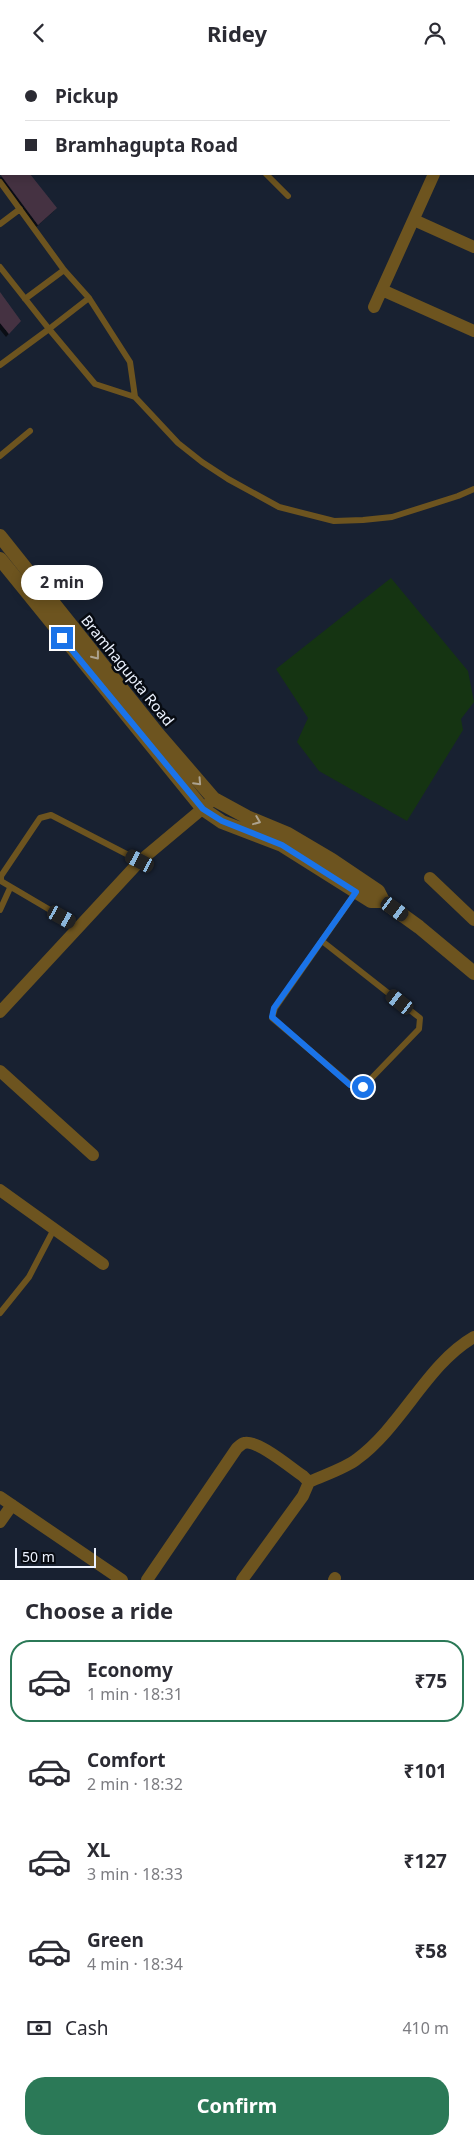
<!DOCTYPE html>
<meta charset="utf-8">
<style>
body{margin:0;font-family:"Noto Sans",sans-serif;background:#f2f2f3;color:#2b2b33;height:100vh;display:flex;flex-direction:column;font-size:19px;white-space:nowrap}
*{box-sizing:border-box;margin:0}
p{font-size:16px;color:#7c7c81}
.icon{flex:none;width:28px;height:28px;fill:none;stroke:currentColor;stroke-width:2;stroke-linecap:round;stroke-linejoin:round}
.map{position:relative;height:1515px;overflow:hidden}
.details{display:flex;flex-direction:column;background:#fff;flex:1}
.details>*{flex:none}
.hud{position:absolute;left:0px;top:0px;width:475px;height:110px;box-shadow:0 2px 12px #0003;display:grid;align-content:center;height:110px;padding:0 25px;background:#fff}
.scale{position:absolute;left:15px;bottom:12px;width:81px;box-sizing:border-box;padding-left:5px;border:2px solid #ebf1fd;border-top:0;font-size:14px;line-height:18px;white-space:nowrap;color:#ebf1fd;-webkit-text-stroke:4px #070b12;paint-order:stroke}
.end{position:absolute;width:22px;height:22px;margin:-11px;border:6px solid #1a73e8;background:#fff;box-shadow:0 0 0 2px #fff}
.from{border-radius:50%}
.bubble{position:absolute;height:35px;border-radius:18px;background:#fff;box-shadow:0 2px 12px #0003;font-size:16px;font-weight:700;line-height:35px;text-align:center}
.car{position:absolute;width:15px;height:30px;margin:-15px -8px;border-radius:6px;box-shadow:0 0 4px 1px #0007;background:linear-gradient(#222 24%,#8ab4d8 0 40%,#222 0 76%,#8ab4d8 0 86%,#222 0)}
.hud b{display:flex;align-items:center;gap:18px;height:48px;font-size:19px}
.hud b+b{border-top:1px solid #e1e1e2}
.hud i{width:12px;height:12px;background:#2b2b33}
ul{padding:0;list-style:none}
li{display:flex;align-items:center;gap:15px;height:82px;margin:0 10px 8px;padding:0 15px;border:2px solid transparent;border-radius:20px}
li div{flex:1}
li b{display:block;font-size:19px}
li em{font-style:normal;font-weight:700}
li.selected{border-color:#2b7957}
li>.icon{width:45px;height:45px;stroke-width:1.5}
h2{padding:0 25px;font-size:22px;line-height:60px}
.pay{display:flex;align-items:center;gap:12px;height:55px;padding:0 25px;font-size:19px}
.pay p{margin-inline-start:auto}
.button{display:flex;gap:10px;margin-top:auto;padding:10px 25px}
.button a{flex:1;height:58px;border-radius:20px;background:#2b7957;color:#fff;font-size:20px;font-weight:700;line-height:58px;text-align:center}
header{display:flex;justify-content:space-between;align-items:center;height:65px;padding:0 25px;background:#fff;font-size:22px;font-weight:700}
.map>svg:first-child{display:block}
.green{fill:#153412}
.building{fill:#443342;filter:url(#shadow)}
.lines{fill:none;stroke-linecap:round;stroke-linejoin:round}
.service{stroke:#6d541f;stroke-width:6}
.minor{stroke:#6d541f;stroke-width:12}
.tertiary{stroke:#6d541f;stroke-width:14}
.oneway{stroke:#aca28e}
.route{stroke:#1a73e8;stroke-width:6}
.labels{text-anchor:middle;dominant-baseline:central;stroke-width:5;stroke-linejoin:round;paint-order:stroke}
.street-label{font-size:15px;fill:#ebf1fd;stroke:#070b12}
</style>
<header><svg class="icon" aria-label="back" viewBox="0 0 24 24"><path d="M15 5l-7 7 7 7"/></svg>Ridey<svg class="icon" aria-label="person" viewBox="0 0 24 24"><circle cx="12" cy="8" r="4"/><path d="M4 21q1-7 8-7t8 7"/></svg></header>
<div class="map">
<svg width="474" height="1515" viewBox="0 0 474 1515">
<defs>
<filter id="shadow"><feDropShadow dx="-3" dy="3" stdDeviation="0" flood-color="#0009"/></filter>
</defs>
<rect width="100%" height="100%" fill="#182131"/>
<path class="green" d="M 391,513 L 468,606 L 474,637 L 461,654 L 463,665 L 407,756 L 319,706 L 297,677 L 308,653 L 276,604 Z"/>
<path class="building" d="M 0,109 L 30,109 L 57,143 L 38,160 Z
M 0,227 L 21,256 L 9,269 L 0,258 Z"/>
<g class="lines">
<path class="service" d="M 266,109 L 288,131
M 0,117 L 64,205 L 89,233
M 0,159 L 20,144
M 0,202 L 49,264 L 0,300
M 25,234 L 64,205
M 135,332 L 130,297 L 89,233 L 49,264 L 95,319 L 135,332 L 178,378 L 202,397 L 228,414 L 279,442 L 334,456 L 363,455 L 392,452 L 458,431 L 474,424
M 0,391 L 30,366
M 0,845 L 10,823
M 79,862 L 1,816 L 1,811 L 40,753 L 51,750 L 140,796
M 322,876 L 420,953 L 419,964 L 363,1022 L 351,1020 L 272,953 L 275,943 L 356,827
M 0,1248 L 29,1212 L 54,1164"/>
<path class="minor" d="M 364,0 L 365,1
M 414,155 L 474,182
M 382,225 L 474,266
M 374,242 L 434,109
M 430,813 L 474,855
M 0,947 L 140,796 L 214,734
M 0,1006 L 93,1090
M 0,1125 L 103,1199
M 309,1417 C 324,1410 344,1404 357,1394 C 402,1361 427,1299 474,1272
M 0,1432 L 122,1515
M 0,1457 L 12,1440
M 147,1515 L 237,1383 C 238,1382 243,1378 244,1378 C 257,1374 291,1403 303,1411 L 309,1417 L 303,1431 L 242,1515
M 334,1515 L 335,1513"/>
<path class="tertiary" d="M 279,0 L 282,1
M 0,471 L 158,669 L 214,734 L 247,752 L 288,769 L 332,795 L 378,826 L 383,836 L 419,862 L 474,908
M 0,494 L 203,744 L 222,757 L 282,780 L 371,836 L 383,836"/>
</g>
<defs><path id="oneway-chevron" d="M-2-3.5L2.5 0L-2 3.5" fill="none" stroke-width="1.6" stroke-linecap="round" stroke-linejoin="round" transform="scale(1.25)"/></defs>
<g class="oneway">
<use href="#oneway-chevron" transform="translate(96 591) rotate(52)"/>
<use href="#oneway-chevron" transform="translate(198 717) rotate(47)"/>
<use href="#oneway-chevron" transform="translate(257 756) rotate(22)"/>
</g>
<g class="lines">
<path class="route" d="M 62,573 L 203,744 L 222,756 L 282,780 L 356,827 L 274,943 L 272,952 L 350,1020 L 363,1022"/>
</g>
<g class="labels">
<g class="street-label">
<text transform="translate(128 605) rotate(51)">Bramhagupta Road</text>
</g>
</g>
</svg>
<div class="scale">50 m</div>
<i class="end from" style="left:363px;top:1022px"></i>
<i class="end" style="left:62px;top:573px"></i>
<div class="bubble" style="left:21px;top:500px;width:82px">2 min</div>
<i class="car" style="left:140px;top:796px;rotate:297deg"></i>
<i class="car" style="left:395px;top:844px;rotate:126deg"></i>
<i class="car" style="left:62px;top:852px;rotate:119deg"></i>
<i class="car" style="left:400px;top:937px;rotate:308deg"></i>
<div class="hud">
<b><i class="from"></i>Pickup</b>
<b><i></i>Bramhagupta Road</b>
</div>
</div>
<section class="details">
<h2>Choose a ride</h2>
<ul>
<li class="selected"><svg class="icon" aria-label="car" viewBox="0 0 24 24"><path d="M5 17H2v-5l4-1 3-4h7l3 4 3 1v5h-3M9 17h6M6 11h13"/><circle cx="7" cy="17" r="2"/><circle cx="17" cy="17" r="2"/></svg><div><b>Economy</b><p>1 min · 18:31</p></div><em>₹75</em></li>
<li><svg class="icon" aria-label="car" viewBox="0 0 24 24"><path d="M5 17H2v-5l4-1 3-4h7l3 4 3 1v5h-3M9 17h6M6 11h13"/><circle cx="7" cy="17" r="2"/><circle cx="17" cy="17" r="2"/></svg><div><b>Comfort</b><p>2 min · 18:32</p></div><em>₹101</em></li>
<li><svg class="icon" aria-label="car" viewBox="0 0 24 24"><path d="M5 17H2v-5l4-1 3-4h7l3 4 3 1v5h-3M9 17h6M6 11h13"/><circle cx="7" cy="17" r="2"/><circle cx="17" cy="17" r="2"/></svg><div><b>XL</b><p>3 min · 18:33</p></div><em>₹127</em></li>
<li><svg class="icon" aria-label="car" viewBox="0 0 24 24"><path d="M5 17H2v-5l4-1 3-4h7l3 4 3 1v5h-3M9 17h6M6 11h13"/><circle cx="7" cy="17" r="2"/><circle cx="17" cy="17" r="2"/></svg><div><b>Green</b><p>4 min · 18:34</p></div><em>₹58</em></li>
</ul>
<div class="pay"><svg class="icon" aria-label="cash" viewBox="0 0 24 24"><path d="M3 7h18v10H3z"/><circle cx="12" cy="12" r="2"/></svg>Cash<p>410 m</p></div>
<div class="button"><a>Confirm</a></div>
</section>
